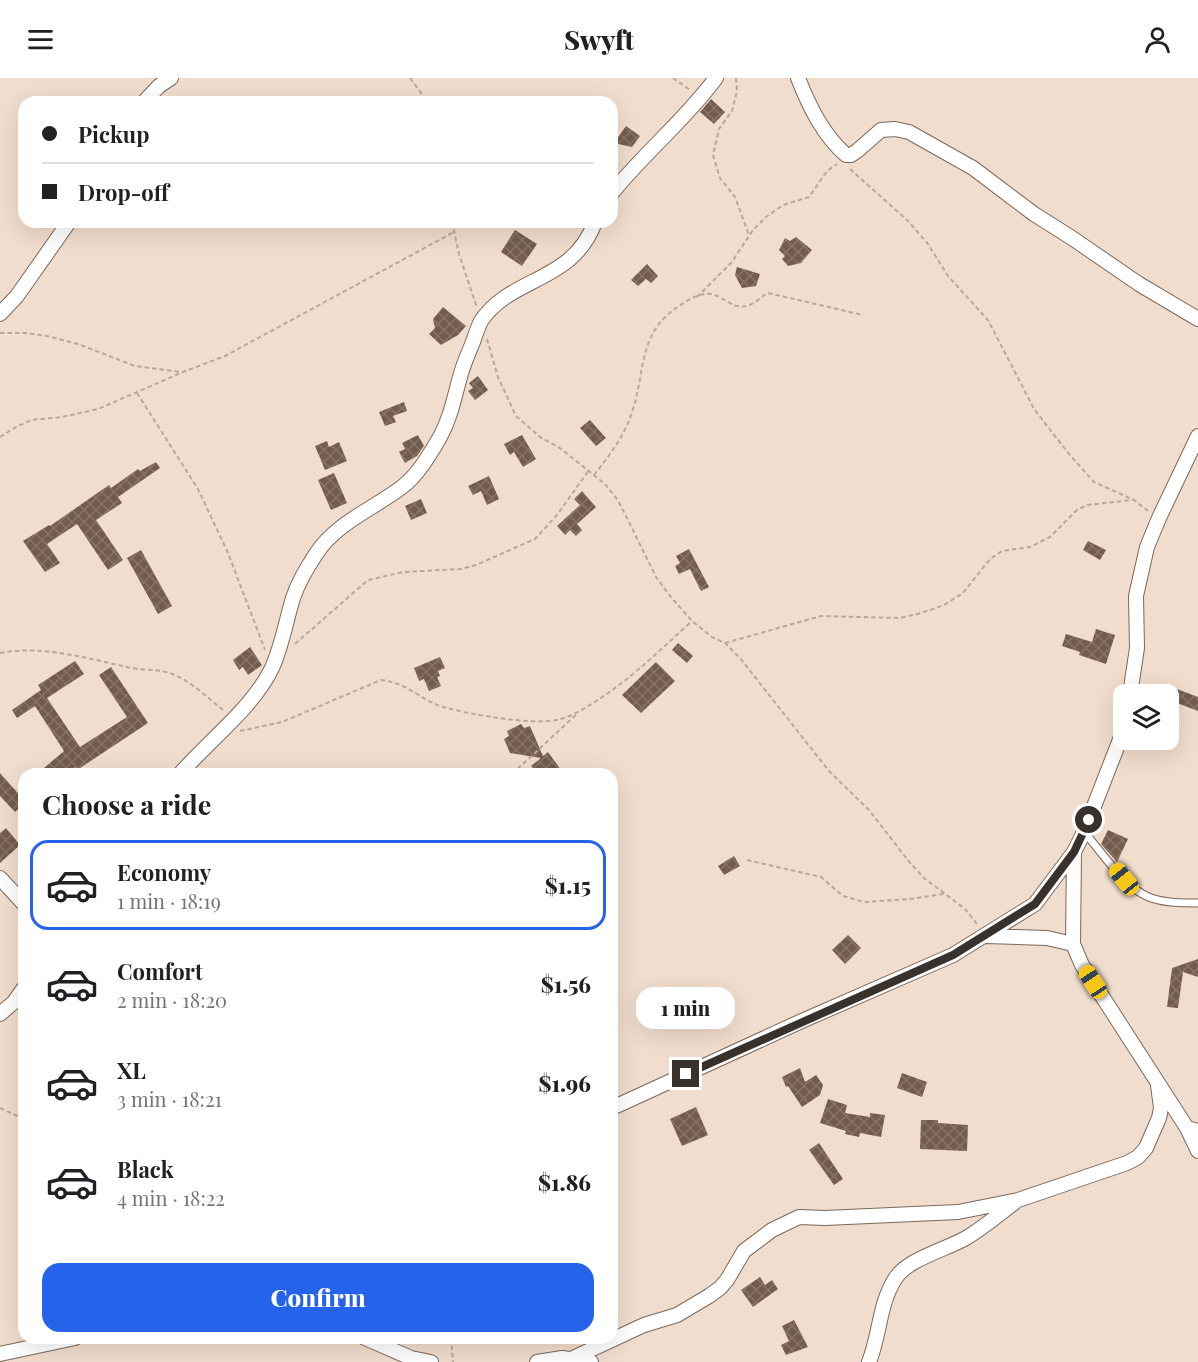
<!DOCTYPE html>
<meta charset="utf-8">
<style>
body{margin:0;font-family:"Playfair Display",serif;background:#f2f2f2;color:#202124;height:100vh;display:flex;flex-direction:column;font-size:22px;white-space:nowrap}
*{box-sizing:border-box;margin:0}
p{font-size:20px;color:#757577}
.icon{flex:none;width:33px;height:33px;fill:none;stroke:currentColor;stroke-width:2;stroke-linecap:round;stroke-linejoin:round}
.map{position:relative;flex:1;overflow:hidden}
.side{position:absolute;left:18px;top:690px;width:600px;height:576px;display:flex;flex-direction:column;background:#fff;border-radius:18px;box-shadow:0 6px 24px #0002}
.side>*{flex:none}
.banner{position:absolute;left:18px;top:18px;width:600px;height:132px;border-radius:18px;box-shadow:0 6px 24px #0002;display:grid;align-content:center;height:132px;padding:0 24px;background:#fff}
.buttons{position:absolute;left:1113px;top:606px;display:grid;gap:12px}
.buttons a{display:grid;place-items:center;width:66px;height:66px;border-radius:12px;background:#fff;box-shadow:0 6px 24px #0002;font-size:30px}
.end{position:absolute;width:27px;height:27px;margin:-14px;border:8px solid #39312b;background:#fff;box-shadow:0 0 0 3px #fff}
.from{border-radius:50%}
.bubble{position:absolute;height:42px;border-radius:18px;background:#fff;box-shadow:0 6px 24px #0002;font-size:20px;font-weight:800;line-height:42px;text-align:center}
.car{position:absolute;width:18px;height:36px;margin:-18px -9px;border-radius:8px;box-shadow:0 0 4px 2px #0007;background:linear-gradient(#f5c518 24%,#345 0 40%,#f5c518 0 76%,#345 0 86%,#f5c518 0)}
.banner b{display:flex;align-items:center;gap:21px;height:57px;font-size:22px}
.banner b+b{border-top:2px solid #e0e0e0}
.banner i{width:15px;height:15px;background:#202124}
ul{padding:0;list-style:none}
li{display:flex;align-items:center;gap:18px;height:90px;margin:0 12px 9px;padding:0 12px;border:3px solid transparent;border-radius:18px}
li div{flex:1}
li b{display:block;font-size:22px}
li em{font-style:normal;font-weight:800}
li.selected{border-color:#2563eb}
li>.icon{width:54px;height:54px;stroke-width:1.5}
h2{padding:0 24px;font-size:27px;line-height:72px}
.cta{display:flex;gap:12px;margin-top:auto;padding:12px 24px}
.cta a{flex:1;height:69px;border-radius:18px;background:#2563eb;color:#fff;font-size:24px;font-weight:800;line-height:69px;text-align:center}
header{display:flex;justify-content:space-between;align-items:center;height:78px;padding:0 24px;background:#fff;font-size:27px;font-weight:800}
.map>svg:first-child{display:block}
.building{fill:url(#building-cross-hatch)}
.lines{fill:none;stroke-linecap:round;stroke-linejoin:round}
.lane-casing{stroke:#7a695b;stroke-width:9}
.street-casing{stroke:#7a695b;stroke-width:16}
.path{stroke:#b8a79b;stroke-width:2;stroke-dasharray:4.5 3;stroke-linecap:butt}
.lane{stroke:#fff;stroke-width:7}
.street{stroke:#fff;stroke-width:14}
.route{stroke:#39312b;stroke-width:8}
</style>
<header><svg class="icon" aria-label="menu" viewBox="0 0 24 24"><path d="M4 6h16M4 12h16M4 18h16"/></svg>Swyft<svg class="icon" aria-label="person" viewBox="0 0 24 24"><circle cx="12" cy="8" r="4"/><path d="M4 21q1-7 8-7t8 7"/></svg></header>
<div class="map">
<svg width="1198" height="1284" viewBox="0 0 1198 1284">
<defs>
<pattern id="building-cross-hatch" width="8" height="8" patternUnits="userSpaceOnUse" patternTransform="scale(1.5)"><rect width="8" height="8" fill="#735c4b"/><path d="M0 0l8 8M0 8l8-8" fill="none" stroke="#877568"/></pattern>
</defs>
<rect width="100%" height="100%" fill="#f1ddcd"/>
<path class="building" d="M 711,21 L 725,34 L 714,46 L 700,34 Z
M 626,48 L 640,58 L 632,69 L 614,65 Z
M 515,152 L 537,166 L 522,188 L 501,174 Z
M 796,159 L 812,172 L 801,185 L 788,188 L 782,181 L 785,178 L 779,172 L 785,160 L 790,163 Z
M 647,186 L 658,198 L 651,205 L 646,201 L 638,208 L 631,202 Z
M 737,189 L 760,196 L 756,208 L 742,210 L 735,197 Z
M 443,229 L 466,248 L 458,257 L 441,267 L 429,256 L 435,250 L 433,241 Z
M 478,298 L 488,312 L 475,322 L 468,313 L 473,310 L 469,305 Z
M 404,324 L 407,333 L 393,338 L 396,344 L 385,348 L 379,334 Z
M 590,342 L 606,360 L 596,368 L 580,350 Z
M 418,357 L 424,368 L 417,378 L 405,385 L 399,374 L 405,371 L 402,365 Z
M 522,357 L 536,381 L 523,389 L 514,374 L 510,377 L 504,366 Z
M 327,363 L 329,369 L 339,364 L 347,383 L 325,392 L 315,368 Z
M 156,384 L 160,390 L 118,419 L 122,425 L 96,442 L 123,482 L 108,492 L 77,446 L 47,466 L 60,485 L 45,494 L 23,463 L 49,447 L 50,448 L 109,407 L 111,410 L 138,391 L 140,393 Z
M 334,395 L 347,425 L 331,432 L 318,402 Z
M 489,398 L 499,421 L 487,427 L 481,413 L 473,417 L 468,408 Z
M 582,413 L 596,429 L 577,446 L 582,452 L 576,458 L 570,452 L 565,457 L 557,448 L 580,427 L 574,421 Z
M 421,421 L 427,435 L 411,442 L 405,428 Z
M 1088,463 L 1106,472 L 1100,482 L 1083,472 Z
M 689,471 L 709,509 L 701,513 L 690,491 L 679,496 L 675,488 L 680,485 L 676,478 Z
M 141,472 L 172,528 L 158,536 L 127,480 Z
M 1096,551 L 1115,557 L 1106,586 L 1079,577 L 1080,574 L 1062,568 L 1066,556 L 1092,564 Z
M 678,565 L 693,578 L 687,585 L 672,572 Z
M 250,569 L 262,587 L 248,597 L 243,589 L 239,592 L 233,582 Z
M 440,579 L 445,590 L 438,593 L 440,598 L 437,599 L 441,608 L 429,613 L 424,601 L 419,603 L 414,590 Z
M 75,583 L 84,596 L 47,620 L 80,669 L 127,639 L 99,597 L 111,589 L 148,645 L 77,692 L 75,689 L 66,696 L 37,696 L 64,673 L 35,628 L 17,640 L 12,632 L 41,612 L 38,607 Z
M 656,584 L 675,603 L 641,635 L 622,617 Z
M 1177,611 L 1198,619 L 1198,633 L 1172,623 Z
M 521,646 L 524,650 L 530,648 L 543,678 L 548,674 L 561,692 L 555,696 L 538,696 L 531,688 L 541,680 L 510,675 L 504,661 L 509,658 L 507,653 Z
M 0,695 L 24,722 L 24,726 L 15,734 L 0,718 Z
M 6,750 L 20,767 L 0,785 L 0,755 Z
M 1108,752 L 1128,761 L 1117,784 L 1101,766 Z
M 734,778 L 740,788 L 724,797 L 718,788 Z
M 848,857 L 861,870 L 845,886 L 832,872 Z
M 1198,881 L 1198,899 L 1183,894 L 1178,930 L 1167,929 L 1172,890 Z
M 800,990 L 805,1004 L 816,997 L 823,1007 L 820,1017 L 802,1029 L 788,1008 L 786,1009 L 782,999 Z
M 902,995 L 927,1004 L 922,1019 L 897,1010 Z
M 828,1021 L 847,1027 L 845,1035 L 870,1039 L 870,1035 L 885,1037 L 881,1059 L 860,1055 L 859,1059 L 845,1056 L 846,1053 L 820,1045 Z
M 696,1029 L 708,1057 L 682,1068 L 670,1041 Z
M 921,1042 L 938,1042 L 938,1045 L 968,1047 L 967,1073 L 920,1071 Z
M 819,1065 L 843,1101 L 834,1107 L 809,1072 Z
M 760,1199 L 765,1207 L 772,1202 L 778,1211 L 753,1229 L 741,1212 Z
M 794,1242 L 808,1269 L 786,1277 L 781,1267 L 789,1263 L 782,1248 Z"/>
<g class="lines">
<g class="lane-casing">
<path id="lane" d="M 1084,754 C 1102,774 1125,811 1151,820 C 1166,825 1183,825 1198,825"/>
</g>
<g class="street-casing">
<path id="street" d="M 798,0 C 809,28 823,57 846,77 L 851,77 L 857,73 L 881,52 L 895,51 L 909,54 L 973,90 L 1034,136 L 1072,160 L 1139,206 L 1198,241
M 144,24 L 159,8 L 171,0
M 612,115 C 644,75 685,42 716,0
M 0,236 L 17,218 L 69,144
M 1130,616 L 1137,570 L 1136,518 L 1147,469 L 1159,440 L 1198,358
M 180,696 C 209,662 252,631 272,590 C 282,568 286,543 293,520 C 298,505 308,488 316,476 C 336,445 373,431 402,409 C 418,397 430,376 440,359 C 451,339 454,320 460,299 C 463,287 468,276 473,264 C 475,258 478,249 481,243 C 511,198 573,205 595,144
M 1074,774 L 1073,866 L 1082,887 L 1187,1050 L 1198,1053
M 0,800 L 24,826
M 986,858 L 1047,860 L 1073,866
M 0,936 L 14,924 L 24,910
M 612,1030 L 804,942 L 953,877 L 1035,826 L 1074,774 L 1084,754 L 1121,659 L 1124,649
M 1187,1050 L 1198,1073
M 365,1260 L 411,1280 L 431,1284
M 0,1276 L 75,1260
M 573,1280 L 644,1247 L 677,1237 L 709,1218 L 720,1210 L 727,1202 L 744,1173 L 772,1152 L 799,1139 L 825,1140 L 958,1134 L 1018,1122 L 1127,1085 L 1138,1079 L 1146,1070 L 1159,1040 L 1161,1030 L 1158,1007
M 537,1284 L 562,1280 L 591,1284
M 869,1284 C 880,1257 879,1226 895,1201 C 907,1181 945,1172 966,1160 C 983,1150 998,1137 1014,1125"/>
</g>
<path class="path" d="M 410,0 L 428,24
M 673,0 L 690,12
M 736,0 L 737,13 L 732,33 L 719,51 L 713,77 L 720,100 L 735,119 L 749,157
M 850,91 L 908,143 L 928,166 L 948,198 L 988,242 L 1034,331 L 1069,376 L 1094,404 L 1134,422 L 1148,433
M 452,144 L 459,176 L 477,230
M 697,219 L 731,185 L 753,152 L 766,139 L 783,127 L 809,119 L 827,93 L 837,86
M 0,255 L 26,255 L 47,258 L 78,266 L 135,288 L 181,294
M 487,261 L 498,299 L 516,338 L 540,359 L 560,370 L 605,406 L 617,421 L 627,440 L 656,499 L 670,518 L 692,543 L 712,559 L 725,565 L 740,580 L 829,693 L 869,732 L 910,785 L 924,800 L 965,831 L 977,846
M 137,315 L 198,411 L 228,475 L 265,572
M 0,359 L 16,349 L 31,342 L 62,339 L 98,331 L 183,294 L 225,278 L 454,154
M 594,397 C 609,378 625,357 632,334 C 647,290 636,255 682,226 C 689,221 703,214 711,216 C 726,219 733,233 749,227 C 757,225 761,218 768,215 L 863,237
M 725,565 L 821,538 L 900,540 L 921,535 L 944,527 L 963,515 L 990,481 L 1002,473 L 1030,469 L 1050,459 L 1077,432 L 1087,427 L 1132,422
M 295,566 L 368,502 L 403,494 L 461,491 L 476,487 L 535,461 L 557,437 L 589,392
M 0,575 C 42,567 86,580 127,589 C 141,593 157,590 172,596 C 191,603 208,620 224,633
M 240,653 L 282,644 L 381,602 C 409,605 422,624 447,630 C 473,637 531,647 556,642 C 569,640 582,632 593,625 C 630,602 660,572 692,543
M 512,696 L 578,635
M 747,782 L 821,799 L 843,818 L 864,824 L 910,821 L 943,816
M 0,1030 L 24,1041
M 451,1260 L 453,1284"/>
<use href="#lane" class="lane"/>
<use href="#street" class="street"/>
</g>
<g class="lines">
<path class="route" d="M 686,996 L 953,877 L 1035,826 L 1074,774 L 1089,742"/>
</g>
</svg>
<div class="buttons">
<a><svg class="icon" aria-label="layers" viewBox="0 0 24 24"><path d="M12 4l9 5-9 5-9-5zM3 14l9 5 9-5"/></svg></a>
</div>
<i class="end from" style="left:1089px;top:742px"></i>
<i class="end" style="left:686px;top:996px"></i>
<div class="bubble" style="left:636px;top:909px;width:99px">1 min</div>
<i class="car" style="left:1124px;top:801px;rotate:321deg"></i>
<i class="car" style="left:1093px;top:904px;rotate:327deg"></i>
<div class="banner">
<b><i class="from"></i>Pickup</b>
<b><i></i>Drop-off</b>
</div>
<section class="side">
<h2>Choose a ride</h2>
<ul>
<li class="selected"><svg class="icon" aria-label="car" viewBox="0 0 24 24"><path d="M5 17H2v-5l4-1 3-4h7l3 4 3 1v5h-3M9 17h6M6 11h13"/><circle cx="7" cy="17" r="2"/><circle cx="17" cy="17" r="2"/></svg><div><b>Economy</b><p>1 min · 18:19</p></div><em>$1.15</em></li>
<li><svg class="icon" aria-label="car" viewBox="0 0 24 24"><path d="M5 17H2v-5l4-1 3-4h7l3 4 3 1v5h-3M9 17h6M6 11h13"/><circle cx="7" cy="17" r="2"/><circle cx="17" cy="17" r="2"/></svg><div><b>Comfort</b><p>2 min · 18:20</p></div><em>$1.56</em></li>
<li><svg class="icon" aria-label="car" viewBox="0 0 24 24"><path d="M5 17H2v-5l4-1 3-4h7l3 4 3 1v5h-3M9 17h6M6 11h13"/><circle cx="7" cy="17" r="2"/><circle cx="17" cy="17" r="2"/></svg><div><b>XL</b><p>3 min · 18:21</p></div><em>$1.96</em></li>
<li><svg class="icon" aria-label="car" viewBox="0 0 24 24"><path d="M5 17H2v-5l4-1 3-4h7l3 4 3 1v5h-3M9 17h6M6 11h13"/><circle cx="7" cy="17" r="2"/><circle cx="17" cy="17" r="2"/></svg><div><b>Black</b><p>4 min · 18:22</p></div><em>$1.86</em></li>
</ul>
<div class="cta"><a>Confirm</a></div>
</section>
</div>
